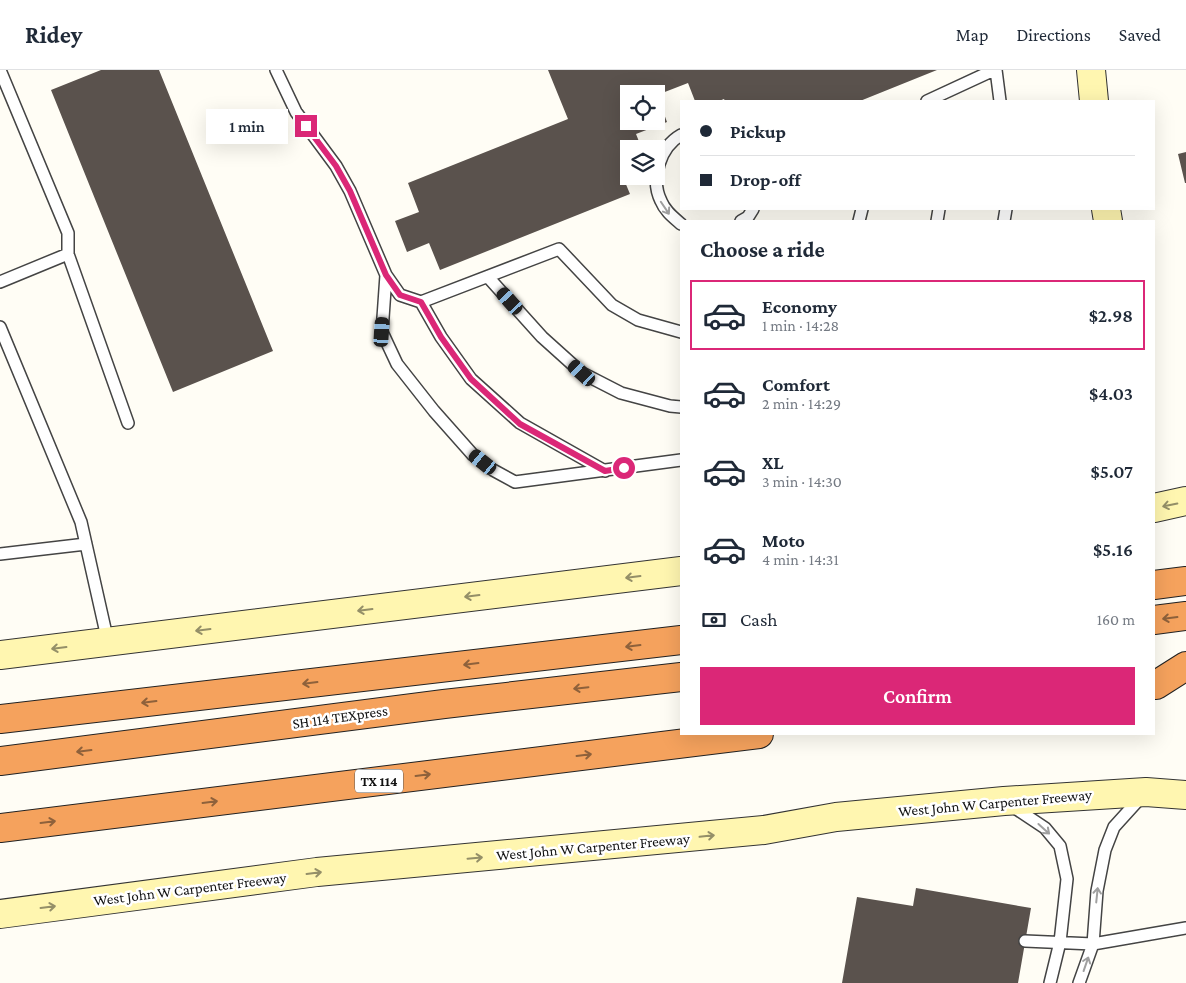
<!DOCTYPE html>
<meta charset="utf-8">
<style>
body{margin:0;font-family:"Crimson Pro",serif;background:#f2f2f3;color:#1f2937;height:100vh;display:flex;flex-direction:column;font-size:19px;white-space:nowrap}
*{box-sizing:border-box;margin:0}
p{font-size:16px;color:#747a83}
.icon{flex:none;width:28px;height:28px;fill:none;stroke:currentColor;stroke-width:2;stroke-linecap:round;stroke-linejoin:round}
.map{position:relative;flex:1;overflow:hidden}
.panel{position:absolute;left:680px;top:150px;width:475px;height:515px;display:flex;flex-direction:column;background:#fff;border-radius:0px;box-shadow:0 5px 20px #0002}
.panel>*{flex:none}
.guide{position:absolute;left:680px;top:30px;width:475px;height:110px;border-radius:0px;box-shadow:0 5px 20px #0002;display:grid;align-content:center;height:110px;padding:0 20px;background:#fff}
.controls{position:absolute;left:620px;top:15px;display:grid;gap:10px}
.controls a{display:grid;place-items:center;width:45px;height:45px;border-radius:0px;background:#fff;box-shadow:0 5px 20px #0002;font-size:25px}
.end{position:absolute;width:22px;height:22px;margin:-11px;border:6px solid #db2777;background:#fff;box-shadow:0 0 0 2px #fff}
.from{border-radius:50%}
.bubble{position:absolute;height:35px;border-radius:0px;background:#fff;box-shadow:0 5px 20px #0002;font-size:16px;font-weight:600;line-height:35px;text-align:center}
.car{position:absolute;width:15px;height:30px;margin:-15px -8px;border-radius:6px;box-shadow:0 0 4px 1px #0007;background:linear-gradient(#222 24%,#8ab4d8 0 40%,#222 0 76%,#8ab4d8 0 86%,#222 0)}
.guide b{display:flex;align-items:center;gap:18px;height:48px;font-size:19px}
.guide b+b{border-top:1px solid #e0e1e3}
.guide i{width:12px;height:12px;background:#1f2937}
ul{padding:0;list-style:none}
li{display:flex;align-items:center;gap:15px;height:70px;margin:0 10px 8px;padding:0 10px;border:2px solid transparent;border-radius:0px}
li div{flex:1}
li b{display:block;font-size:19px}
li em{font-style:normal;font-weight:600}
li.selected{border-color:#db2777}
li>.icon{width:45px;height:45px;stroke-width:1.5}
h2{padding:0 20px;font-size:22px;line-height:60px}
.pay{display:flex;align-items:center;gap:12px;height:55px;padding:0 20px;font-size:19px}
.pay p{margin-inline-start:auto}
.primary-button{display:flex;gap:10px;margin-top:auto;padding:10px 20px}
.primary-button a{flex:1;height:58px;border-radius:0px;background:#db2777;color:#fff;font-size:20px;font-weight:600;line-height:58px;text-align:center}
header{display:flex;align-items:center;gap:30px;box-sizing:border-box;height:70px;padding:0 25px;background:#fff;border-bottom:1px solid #e0e1e3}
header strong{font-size:24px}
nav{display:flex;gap:28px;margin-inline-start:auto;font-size:18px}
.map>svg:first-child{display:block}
.building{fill:#5a524d;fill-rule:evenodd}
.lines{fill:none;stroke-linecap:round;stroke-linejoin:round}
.lane-casing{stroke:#444;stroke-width:14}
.secondary-casing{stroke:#333;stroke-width:30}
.highway-casing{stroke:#222;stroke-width:30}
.lane{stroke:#fff;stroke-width:11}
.secondary{stroke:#fff6b0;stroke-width:28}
.highway{stroke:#f5a25d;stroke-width:28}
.oneway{stroke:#a0a0a0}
.oneway2{stroke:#948f68}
.oneway3{stroke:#8e613b}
.route{stroke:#db2777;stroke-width:6}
.labels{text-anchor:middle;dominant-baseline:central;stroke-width:5;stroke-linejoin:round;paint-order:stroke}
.shield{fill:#fff;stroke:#585858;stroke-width:1}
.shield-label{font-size:14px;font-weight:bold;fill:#111}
.street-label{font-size:15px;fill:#111;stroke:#fff}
</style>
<header>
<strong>Ridey</strong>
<nav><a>Map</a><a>Directions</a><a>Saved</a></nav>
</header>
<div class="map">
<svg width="1186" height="913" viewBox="0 0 1186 913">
<rect width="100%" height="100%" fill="#fffdf5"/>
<path class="building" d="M 101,0 L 159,0 L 273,281 L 173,322 L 51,20 Z
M 548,0 L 937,0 L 860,31 L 725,31 L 724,29 L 719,31 L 695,31 L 688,13 L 657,25 L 667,52 L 636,64 L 642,79 L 629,79 L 629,96 L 620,100 L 630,124 L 440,200 L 429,173 L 407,182 L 395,151 L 419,142 L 408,113 L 568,49 ZM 629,24 L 656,24 L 656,51 L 629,51 Z
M 1186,82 L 1186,113 L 1185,113 L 1178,84 Z
M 916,818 L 1031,838 L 1018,913 L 842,913 L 857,827 L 913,836 Z"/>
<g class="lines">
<g class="lane-casing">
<path id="lane" d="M 0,0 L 68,163 L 68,184
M 276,0 L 296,42 L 336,96 L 350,121 L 386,205 L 400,225 L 421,232 L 559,179 L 612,235 L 638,250 L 681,262
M 996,0 L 1000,31
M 927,31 L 994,0
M 681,65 C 660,77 650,109 661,131 C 665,141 673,147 681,154
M 741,151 L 748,147 L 753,139
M 859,151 L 862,139
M 937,151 L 939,139
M 1004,151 L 1006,139
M 386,205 L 382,262 L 397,294 L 434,341 L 473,385 L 493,400 L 515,412 L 681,390
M 488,207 L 542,267 L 582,303 L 621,323 L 670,336 L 681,337
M 0,212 L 68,184 L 128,353
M 421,232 L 441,267 L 471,309 L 520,353 L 605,401
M 0,257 L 81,452 L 108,572
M 0,484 L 86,474
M 1012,736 L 1045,758 L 1060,776 L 1067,809 L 1060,872 L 1050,913
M 1025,871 L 1093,874 L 1186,858
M 1079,913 L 1093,874 L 1097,821 L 1105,780 L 1114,757 L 1143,725"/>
</g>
<g class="secondary-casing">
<path id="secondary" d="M 1091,0 L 1094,31
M 1106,139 L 1108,151
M 1154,438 L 1186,431
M 0,585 L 681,501
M 0,844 L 317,802 L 764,760 L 836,747 L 1004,731 L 1146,722 L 1186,725"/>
</g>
<g class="highway-casing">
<path id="highway" d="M 1154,515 L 1186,511
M 1154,550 L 1186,546
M 1156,615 L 1186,596
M 0,649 L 681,570
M 0,691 L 444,634 L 681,607
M 0,758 L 759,664"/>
</g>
<use href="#lane" class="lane"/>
<use href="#secondary" class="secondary"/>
<use href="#highway" class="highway"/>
</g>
<defs><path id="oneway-shaft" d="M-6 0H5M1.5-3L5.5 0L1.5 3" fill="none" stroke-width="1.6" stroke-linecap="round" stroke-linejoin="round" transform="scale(1.25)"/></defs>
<g class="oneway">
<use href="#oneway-shaft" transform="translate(665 138) rotate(56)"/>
<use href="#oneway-shaft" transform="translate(1044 759) rotate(42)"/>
<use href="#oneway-shaft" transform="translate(1097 825) rotate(-84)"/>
<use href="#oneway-shaft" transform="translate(1086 894) rotate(-71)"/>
</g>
<g class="oneway2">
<use href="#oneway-shaft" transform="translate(1170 435) rotate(169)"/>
<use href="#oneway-shaft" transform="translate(633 507) rotate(173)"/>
<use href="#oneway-shaft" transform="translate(472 526) rotate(173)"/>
<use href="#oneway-shaft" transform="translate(365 540) rotate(173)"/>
<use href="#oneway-shaft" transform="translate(203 560) rotate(173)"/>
<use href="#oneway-shaft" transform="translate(59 578) rotate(173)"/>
<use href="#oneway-shaft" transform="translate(707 766) rotate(-6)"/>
<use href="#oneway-shaft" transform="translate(475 788) rotate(-5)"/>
<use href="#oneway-shaft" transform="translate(314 803) rotate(-7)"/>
<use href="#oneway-shaft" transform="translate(48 837) rotate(-7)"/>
</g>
<g class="oneway3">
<use href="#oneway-shaft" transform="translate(1170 548) rotate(173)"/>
<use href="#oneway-shaft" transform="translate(633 576) rotate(173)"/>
<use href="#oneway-shaft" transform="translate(471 594) rotate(173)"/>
<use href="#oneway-shaft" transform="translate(310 613) rotate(173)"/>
<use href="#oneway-shaft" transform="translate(581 618) rotate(174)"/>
<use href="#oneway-shaft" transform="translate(149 632) rotate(173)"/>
<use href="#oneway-shaft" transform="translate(84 681) rotate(173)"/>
<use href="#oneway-shaft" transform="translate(584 685) rotate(-7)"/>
<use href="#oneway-shaft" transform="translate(423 705) rotate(-7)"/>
<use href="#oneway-shaft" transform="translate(210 732) rotate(-7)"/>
<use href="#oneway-shaft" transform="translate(48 752) rotate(-7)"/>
</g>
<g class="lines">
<path class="route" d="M 306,56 L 336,96 L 350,121 L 386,205 L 400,225 L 421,232 L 441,267 L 471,309 L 520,354 L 605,401 L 624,398"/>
</g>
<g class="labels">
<rect class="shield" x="355" y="699.5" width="48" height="23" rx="4"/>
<g class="shield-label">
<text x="379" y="711">TX 114</text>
</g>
<g class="street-label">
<text transform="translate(340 647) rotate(-8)">SH 114 TEXpress</text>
<text transform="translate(995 733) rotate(-5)">West John W Carpenter Freeway</text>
<text transform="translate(593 777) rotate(-5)">West John W Carpenter Freeway</text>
<text transform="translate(190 819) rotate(-7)">West John W Carpenter Freeway</text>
</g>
</g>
</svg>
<div class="controls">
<a><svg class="icon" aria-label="locate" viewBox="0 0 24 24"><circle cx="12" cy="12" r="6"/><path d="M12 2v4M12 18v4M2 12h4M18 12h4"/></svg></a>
<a><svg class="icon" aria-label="layers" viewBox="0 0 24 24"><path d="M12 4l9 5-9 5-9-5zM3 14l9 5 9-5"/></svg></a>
</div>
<i class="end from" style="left:624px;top:398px"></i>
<i class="end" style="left:306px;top:56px"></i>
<div class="bubble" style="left:206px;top:39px;width:82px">1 min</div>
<i class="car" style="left:510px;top:231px;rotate:318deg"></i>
<i class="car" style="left:382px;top:262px;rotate:4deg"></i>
<i class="car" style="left:582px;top:303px;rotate:312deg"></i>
<i class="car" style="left:483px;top:392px;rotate:309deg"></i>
<div class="guide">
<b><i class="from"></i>Pickup</b>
<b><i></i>Drop-off</b>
</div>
<section class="panel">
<h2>Choose a ride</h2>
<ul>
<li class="selected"><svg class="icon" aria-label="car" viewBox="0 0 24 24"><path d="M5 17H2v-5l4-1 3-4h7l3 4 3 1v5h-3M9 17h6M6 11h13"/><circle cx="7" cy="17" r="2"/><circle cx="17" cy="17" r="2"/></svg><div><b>Economy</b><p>1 min · 14:28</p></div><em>$2.98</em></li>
<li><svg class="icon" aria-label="car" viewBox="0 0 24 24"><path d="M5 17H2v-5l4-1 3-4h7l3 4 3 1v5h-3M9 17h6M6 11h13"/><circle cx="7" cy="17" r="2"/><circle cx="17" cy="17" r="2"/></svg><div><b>Comfort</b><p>2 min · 14:29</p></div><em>$4.03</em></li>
<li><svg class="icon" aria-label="car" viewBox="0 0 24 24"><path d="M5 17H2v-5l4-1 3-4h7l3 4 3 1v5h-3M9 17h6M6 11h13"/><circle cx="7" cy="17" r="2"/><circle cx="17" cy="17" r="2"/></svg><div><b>XL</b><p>3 min · 14:30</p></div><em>$5.07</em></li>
<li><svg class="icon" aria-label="car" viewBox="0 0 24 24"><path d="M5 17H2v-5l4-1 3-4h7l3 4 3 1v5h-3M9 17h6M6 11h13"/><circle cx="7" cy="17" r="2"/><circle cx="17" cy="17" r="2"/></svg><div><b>Moto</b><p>4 min · 14:31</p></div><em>$5.16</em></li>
</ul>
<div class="pay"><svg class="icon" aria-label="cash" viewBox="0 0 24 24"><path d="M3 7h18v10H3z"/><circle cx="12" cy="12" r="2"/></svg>Cash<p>160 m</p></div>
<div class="primary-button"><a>Confirm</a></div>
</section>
</div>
